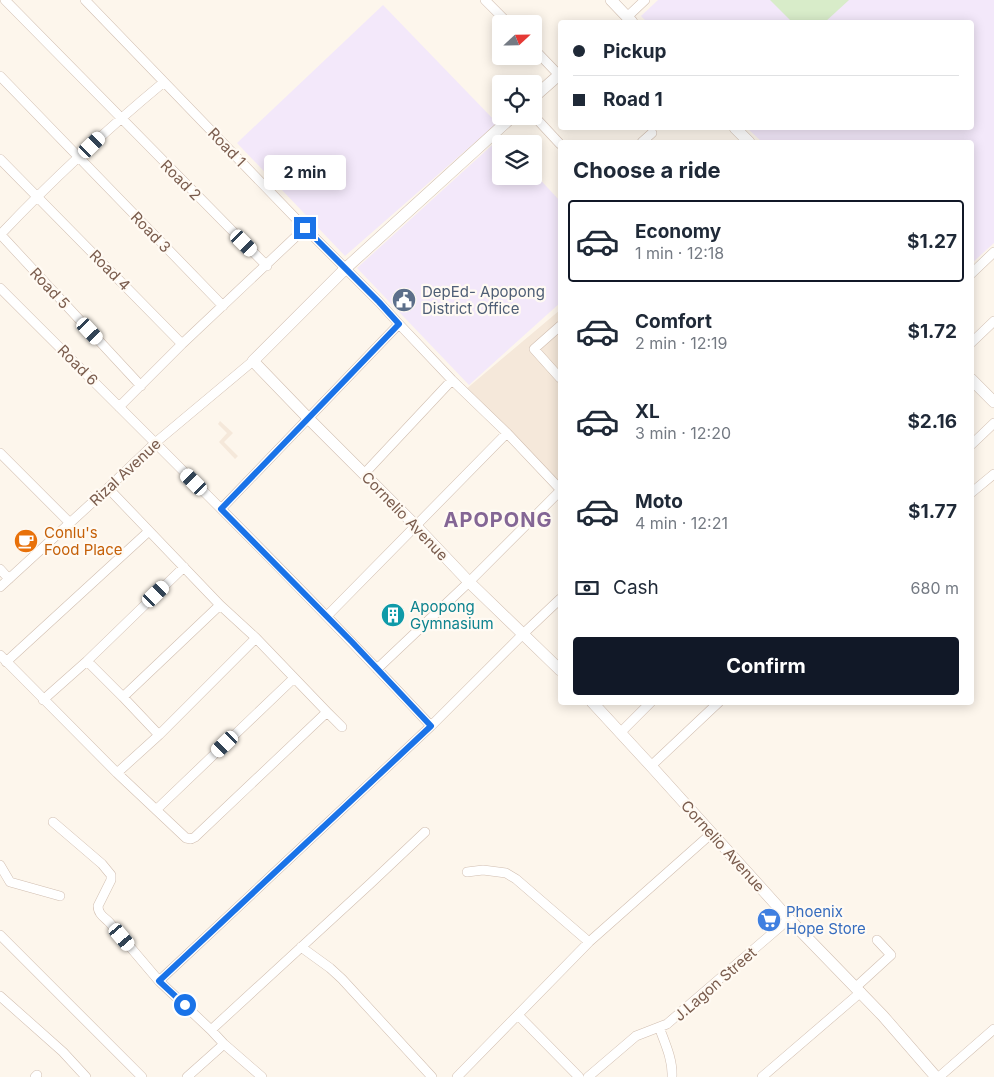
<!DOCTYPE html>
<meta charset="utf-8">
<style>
body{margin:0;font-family:Inter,sans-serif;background:#f2f2f3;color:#1f2937;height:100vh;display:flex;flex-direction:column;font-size:19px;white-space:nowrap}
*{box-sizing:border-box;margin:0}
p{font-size:16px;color:#747a83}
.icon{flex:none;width:28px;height:28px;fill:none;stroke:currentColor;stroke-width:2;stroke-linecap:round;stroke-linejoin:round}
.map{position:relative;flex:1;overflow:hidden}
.side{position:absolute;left:558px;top:140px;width:416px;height:565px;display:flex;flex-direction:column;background:#fff;border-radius:5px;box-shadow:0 2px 12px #0003}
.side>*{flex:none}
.banner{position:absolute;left:558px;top:20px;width:416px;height:110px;border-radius:5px;box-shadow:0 2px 12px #0003;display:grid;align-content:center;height:110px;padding:0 15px;background:#fff}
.needle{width:32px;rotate:68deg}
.buttons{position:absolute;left:492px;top:15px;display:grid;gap:10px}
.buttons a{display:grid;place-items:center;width:50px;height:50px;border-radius:5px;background:#fff;box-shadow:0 2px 12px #0003;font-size:25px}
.end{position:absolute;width:22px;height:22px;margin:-11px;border:6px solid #1a73e8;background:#fff;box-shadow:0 0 0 2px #fff}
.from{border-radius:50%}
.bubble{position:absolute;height:35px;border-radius:5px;background:#fff;box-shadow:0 2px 12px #0003;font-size:16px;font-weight:700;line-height:35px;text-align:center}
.car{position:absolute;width:15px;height:30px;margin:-15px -8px;border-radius:6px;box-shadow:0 0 4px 1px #0007;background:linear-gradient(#fff 24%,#345 0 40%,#fff 0 76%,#345 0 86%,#fff 0)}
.banner b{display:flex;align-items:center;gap:18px;height:48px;font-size:19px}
.banner b+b{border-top:1px solid #e0e1e3}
.banner i{width:12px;height:12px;background:#1f2937}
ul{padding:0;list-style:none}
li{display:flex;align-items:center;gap:15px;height:82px;margin:0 10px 8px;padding:0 5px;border:2px solid transparent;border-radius:5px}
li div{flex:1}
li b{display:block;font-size:19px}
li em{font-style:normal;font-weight:700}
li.active{border-color:#111827}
li>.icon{width:45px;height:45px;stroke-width:1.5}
h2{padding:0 15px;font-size:22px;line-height:60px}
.pay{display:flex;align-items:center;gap:12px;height:55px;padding:0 15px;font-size:19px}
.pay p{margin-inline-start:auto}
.cta{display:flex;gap:10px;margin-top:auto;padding:10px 15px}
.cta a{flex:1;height:58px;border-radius:5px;background:#111827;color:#fff;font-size:20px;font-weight:700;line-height:58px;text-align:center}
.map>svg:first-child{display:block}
.residential{fill:#f5e8da}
.education{fill:#f3e8fa}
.green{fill:#d8ecc9}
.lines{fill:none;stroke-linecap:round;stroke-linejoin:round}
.minor-casing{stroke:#d1beb0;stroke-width:10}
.tertiary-casing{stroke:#d1beb0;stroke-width:12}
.minor{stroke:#fff;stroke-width:9}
.tertiary{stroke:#fff;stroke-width:11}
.route{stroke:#1a73e8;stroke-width:6}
.labels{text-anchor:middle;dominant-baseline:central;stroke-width:4.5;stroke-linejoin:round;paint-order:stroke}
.street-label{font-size:15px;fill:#7a5c4d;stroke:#fffaf3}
.service-label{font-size:15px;fill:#4e5e75;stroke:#fffaf3;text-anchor:start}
.food-label{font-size:15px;fill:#c56008;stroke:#fffaf3;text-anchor:start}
.culture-label{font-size:15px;fill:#0d838f;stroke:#fffaf3;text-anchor:start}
.shop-label{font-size:15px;fill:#366cbe;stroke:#fffaf3;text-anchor:start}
.district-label{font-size:20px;font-weight:bold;letter-spacing:1px;fill:#846695;stroke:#fffaf3}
</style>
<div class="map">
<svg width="994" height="1077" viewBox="0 0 994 1077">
<rect width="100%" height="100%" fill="#fdf6ec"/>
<path class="residential" d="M 560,310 L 560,484 L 465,390 Z
M 220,421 L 233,433 L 224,442 L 238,456 L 235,459 L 219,442 L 227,433 L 218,424 Z"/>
<path class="education" d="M 658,0 L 994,0 L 994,243 L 971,264 L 971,142 L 762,142 L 747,128 L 971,128 L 971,22 L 647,22 L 641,16 Z
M 383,5 L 497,123 L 345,256 L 237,143 Z
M 501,137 L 507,144 L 501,144 L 501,176 L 534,176 L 534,173 L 560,201 L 560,303 L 469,385 L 357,268 Z"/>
<path class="green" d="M 770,0 L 849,0 L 825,22 L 792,22 Z"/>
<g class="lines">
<g class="minor-casing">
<path id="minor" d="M 5,0 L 267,266
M 85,0 L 305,228 L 379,302 L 399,324 L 452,380 L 507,433 L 560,489
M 485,0 L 509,24
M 627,17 L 645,0
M 534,49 L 559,75
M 0,76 L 223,306
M 534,116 L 560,144
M 642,142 L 652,133
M 0,159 L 182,344
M 0,235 C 51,181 106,130 164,82
M 1,235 L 141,386
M 971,274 L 994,252
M 0,288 C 145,433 291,576 431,726
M 560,326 L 534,349 L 560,378
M 971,343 L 994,321
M 119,407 L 182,344 L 305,228
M 971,445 L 994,423
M 0,453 L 70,523
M 364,474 L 452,380
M 108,488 L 220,605 L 256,638 L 327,712 L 342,727
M 971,493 L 994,474
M 221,509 L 399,324
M 0,569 L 9,579
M 0,587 L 108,488 L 155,443 L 253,361
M 327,616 L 507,433
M 0,655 L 117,773 L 186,838 L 191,839 L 195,837 L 327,712
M 87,661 L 123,697 L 159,735
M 6,662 L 149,531
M 377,669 L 469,582 L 560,491
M 123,697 L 220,605
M 43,700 L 87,661 L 184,567
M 620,733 L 651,702
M 651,766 L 719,702
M 117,773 L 159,735 L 256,638
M 156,810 L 294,678
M 53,822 L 102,864 L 111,875 L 111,880 L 98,906 C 98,914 104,917 109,922 L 159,981 L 211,1030 L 224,1044 L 262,1077
M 0,865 L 10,882 L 60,896
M 467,872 L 483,870 L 506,873 L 516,879 L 589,942
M 0,935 L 142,1077
M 301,947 L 330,968 L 342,979 L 432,1077
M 159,981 L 431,726 L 523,634 L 560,599
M 856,987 L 891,955 L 877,940
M 0,996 L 63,1052 L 86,1077
M 518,1015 L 579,1077
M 659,1027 C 665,1043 673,1060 672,1077
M 211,1030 L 371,883 L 425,832
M 35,1077 L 37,1075
M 187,1077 L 224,1044
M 457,1077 L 589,942 L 712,833
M 588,1077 L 636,1036 L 667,1024 L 789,919
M 762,1077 L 861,992
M 939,1077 L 994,1029"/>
</g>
<g class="tertiary-casing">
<path id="tertiary" d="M 611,0 L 632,22
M 534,97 L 560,74
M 513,116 L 346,268 L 253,361 L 308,418 L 416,526 L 469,582 L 560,670
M 735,128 L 749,142
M 971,379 L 994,402
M 592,702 L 651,766 L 789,919 L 883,1016 L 936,1077"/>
</g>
<use href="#minor" class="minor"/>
<use href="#tertiary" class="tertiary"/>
</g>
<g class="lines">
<path class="route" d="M 185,1005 L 159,981 L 431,726 L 352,642 L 221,509 L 399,324 L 379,302 L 305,228"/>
</g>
<defs>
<g id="civic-disc" transform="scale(1.25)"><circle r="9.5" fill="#5c6f8a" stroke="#fffaf3"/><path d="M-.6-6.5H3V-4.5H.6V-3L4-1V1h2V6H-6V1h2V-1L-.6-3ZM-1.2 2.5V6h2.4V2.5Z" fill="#fff"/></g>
<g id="cafe-disc" transform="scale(1.25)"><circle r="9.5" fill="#e8710a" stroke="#fffaf3"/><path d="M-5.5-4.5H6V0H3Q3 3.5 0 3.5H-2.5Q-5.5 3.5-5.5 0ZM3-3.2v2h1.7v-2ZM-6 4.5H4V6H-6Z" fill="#fff"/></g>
<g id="building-disc" transform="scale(1.25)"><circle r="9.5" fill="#0f9aa8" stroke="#fffaf3"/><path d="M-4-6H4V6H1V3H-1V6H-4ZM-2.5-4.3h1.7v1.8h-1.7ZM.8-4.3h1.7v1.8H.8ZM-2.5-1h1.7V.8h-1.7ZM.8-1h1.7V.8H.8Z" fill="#fff"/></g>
<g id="supermarket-disc" transform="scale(1.25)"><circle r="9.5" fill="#3f7fe0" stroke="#fffaf3"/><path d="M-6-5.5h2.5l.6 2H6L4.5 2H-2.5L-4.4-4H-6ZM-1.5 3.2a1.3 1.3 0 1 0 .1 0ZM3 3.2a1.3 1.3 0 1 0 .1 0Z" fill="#fff"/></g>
</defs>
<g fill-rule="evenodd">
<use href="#civic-disc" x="404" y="300"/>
<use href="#cafe-disc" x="26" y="541"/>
<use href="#building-disc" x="393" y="615"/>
<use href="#supermarket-disc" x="769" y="920"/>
</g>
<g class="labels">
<g class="street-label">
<text transform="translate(227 147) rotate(46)">Road 1</text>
<text transform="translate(181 180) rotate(45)">Road 2</text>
<text transform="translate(151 232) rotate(46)">Road 3</text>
<text transform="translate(110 270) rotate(45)">Road 4</text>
<text transform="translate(50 288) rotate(47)">Road 5</text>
<text transform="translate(78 365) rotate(45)">Road 6</text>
<text transform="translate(125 472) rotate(-43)">Rizal Avenue</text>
<text transform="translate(405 516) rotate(46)">Cornelio Avenue</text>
<text transform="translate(723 846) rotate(48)">Cornelio Avenue</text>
<text transform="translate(715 984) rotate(-41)">J.Lagon Street</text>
</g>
<g class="service-label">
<text x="422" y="291">DepEd- Apopong<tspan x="422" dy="17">District Office</tspan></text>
</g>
<g class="food-label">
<text x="44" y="532">Conlu's<tspan x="44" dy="17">Food Place</tspan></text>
</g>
<g class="culture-label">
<text x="410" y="606">Apopong<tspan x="410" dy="17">Gymnasium</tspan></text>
</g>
<g class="shop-label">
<text x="786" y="911">Phoenix<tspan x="786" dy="17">Hope Store</tspan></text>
</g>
<g class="district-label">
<text x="498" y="520">APOPONG</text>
</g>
</g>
</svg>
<div class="buttons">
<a><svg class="needle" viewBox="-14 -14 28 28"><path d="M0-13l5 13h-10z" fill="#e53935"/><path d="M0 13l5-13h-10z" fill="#747a83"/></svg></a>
<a><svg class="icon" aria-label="locate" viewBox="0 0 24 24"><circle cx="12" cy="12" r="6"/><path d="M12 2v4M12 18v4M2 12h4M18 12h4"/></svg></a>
<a><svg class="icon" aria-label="layers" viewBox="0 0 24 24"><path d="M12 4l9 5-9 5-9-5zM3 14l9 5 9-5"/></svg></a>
</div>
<i class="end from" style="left:185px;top:1005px"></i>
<i class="end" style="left:305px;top:228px"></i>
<div class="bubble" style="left:264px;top:155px;width:82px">2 min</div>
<i class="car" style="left:92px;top:145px;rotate:46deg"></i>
<i class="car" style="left:244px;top:243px;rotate:135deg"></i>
<i class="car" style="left:90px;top:331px;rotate:137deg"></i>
<i class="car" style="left:194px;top:482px;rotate:315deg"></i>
<i class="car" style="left:156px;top:594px;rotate:46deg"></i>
<i class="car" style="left:225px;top:744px;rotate:226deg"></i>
<i class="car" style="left:122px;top:937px;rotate:140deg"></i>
<div class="banner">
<b><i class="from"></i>Pickup</b>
<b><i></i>Road 1</b>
</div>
<section class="side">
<h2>Choose a ride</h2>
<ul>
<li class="active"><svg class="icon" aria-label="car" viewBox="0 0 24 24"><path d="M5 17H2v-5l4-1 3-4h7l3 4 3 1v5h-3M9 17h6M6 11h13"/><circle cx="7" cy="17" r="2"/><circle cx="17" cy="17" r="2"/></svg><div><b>Economy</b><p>1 min · 12:18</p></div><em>$1.27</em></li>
<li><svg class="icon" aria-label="car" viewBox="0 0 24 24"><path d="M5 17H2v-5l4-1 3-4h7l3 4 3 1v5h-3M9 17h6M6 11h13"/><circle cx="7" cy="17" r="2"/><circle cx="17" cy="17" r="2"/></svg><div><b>Comfort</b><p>2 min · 12:19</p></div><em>$1.72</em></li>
<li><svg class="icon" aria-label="car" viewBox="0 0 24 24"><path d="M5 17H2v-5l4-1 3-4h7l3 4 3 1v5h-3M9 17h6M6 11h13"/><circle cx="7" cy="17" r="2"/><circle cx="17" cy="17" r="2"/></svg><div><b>XL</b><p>3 min · 12:20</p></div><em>$2.16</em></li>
<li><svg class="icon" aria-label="car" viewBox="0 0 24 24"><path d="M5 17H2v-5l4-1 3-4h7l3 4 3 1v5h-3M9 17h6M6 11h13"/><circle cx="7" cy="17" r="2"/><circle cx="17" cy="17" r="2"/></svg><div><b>Moto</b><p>4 min · 12:21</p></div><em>$1.77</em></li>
</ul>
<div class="pay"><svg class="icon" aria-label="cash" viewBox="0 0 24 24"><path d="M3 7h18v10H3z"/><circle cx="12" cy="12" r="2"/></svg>Cash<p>680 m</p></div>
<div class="cta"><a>Confirm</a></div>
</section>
</div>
